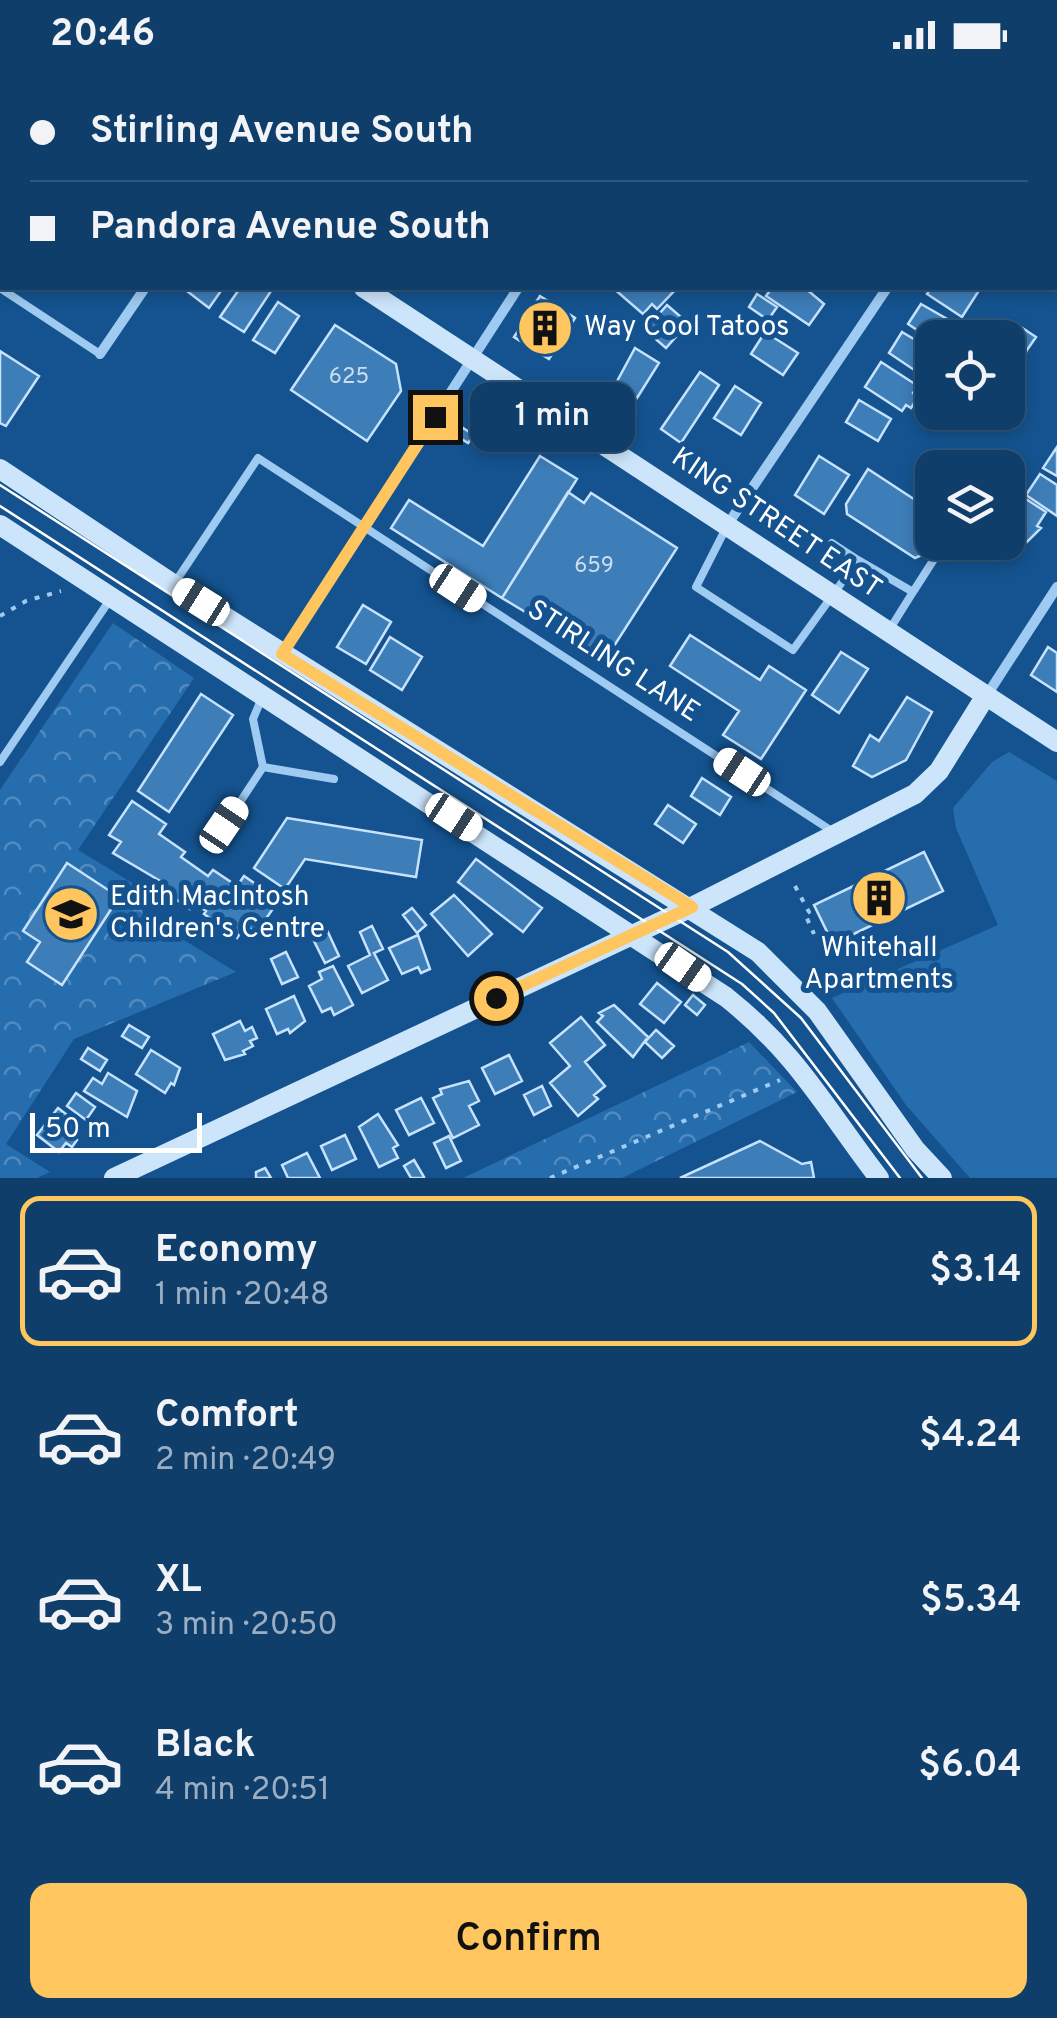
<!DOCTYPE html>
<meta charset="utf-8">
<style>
body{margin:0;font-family:Overpass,sans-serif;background:#1d4973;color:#f1f3f6;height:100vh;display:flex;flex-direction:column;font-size:38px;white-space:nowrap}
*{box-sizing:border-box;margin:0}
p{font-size:32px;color:#9baec1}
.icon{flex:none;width:55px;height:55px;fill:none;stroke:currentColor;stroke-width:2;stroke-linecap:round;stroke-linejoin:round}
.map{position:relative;height:1108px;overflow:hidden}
.sheet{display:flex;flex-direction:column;background:#0f3e6b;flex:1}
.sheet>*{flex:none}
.top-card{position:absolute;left:0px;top:0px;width:1058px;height:220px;box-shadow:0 5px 15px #0003,0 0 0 2px #2f577e;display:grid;align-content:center;height:220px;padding:0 30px;background:#0f3e6b}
.controls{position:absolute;left:915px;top:250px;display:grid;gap:20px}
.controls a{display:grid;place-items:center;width:110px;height:110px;border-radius:20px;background:#0f3e6b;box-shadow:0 5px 15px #0003,0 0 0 2px #2f577e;font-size:50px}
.scale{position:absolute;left:30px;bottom:25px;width:172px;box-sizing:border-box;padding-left:10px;border:5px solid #fff;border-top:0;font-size:28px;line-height:35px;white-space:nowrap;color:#fff;-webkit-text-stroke:8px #14538f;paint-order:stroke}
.end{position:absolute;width:45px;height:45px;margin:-22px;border:12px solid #ffc55e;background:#111;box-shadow:0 0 0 5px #111}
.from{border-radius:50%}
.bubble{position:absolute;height:70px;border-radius:20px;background:#0f3e6b;box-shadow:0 5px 15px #0003,0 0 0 2px #2f577e;font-size:32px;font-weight:600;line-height:70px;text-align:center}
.car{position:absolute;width:30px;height:60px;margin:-30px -15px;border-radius:12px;box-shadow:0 0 8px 2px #0007;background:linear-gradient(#fff 24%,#345 0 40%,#fff 0 76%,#345 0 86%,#fff 0)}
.top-card b{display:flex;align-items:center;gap:35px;height:95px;font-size:38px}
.top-card b+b{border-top:2px solid #2f577e}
.top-card i{width:25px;height:25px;background:#f1f3f6}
ul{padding:18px 0 0;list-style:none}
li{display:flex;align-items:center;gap:30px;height:150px;margin:0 20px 15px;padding:0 10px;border:5px solid transparent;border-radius:20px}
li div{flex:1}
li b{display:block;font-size:38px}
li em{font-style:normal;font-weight:600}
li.active{border-color:#ffc55e}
li>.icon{width:90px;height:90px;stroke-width:1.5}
.button{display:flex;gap:20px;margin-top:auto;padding:20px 30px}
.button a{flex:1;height:115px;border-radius:20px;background:#ffc55e;color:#111;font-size:40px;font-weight:600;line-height:115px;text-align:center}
.status{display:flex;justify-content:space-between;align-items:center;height:70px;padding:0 50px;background:#0f3e6b;direction:ltr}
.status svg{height:28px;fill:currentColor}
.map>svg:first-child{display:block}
.grass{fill:#266dae}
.park{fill:url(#park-crowns)}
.building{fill:#3d7db8;stroke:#c6e2fc;stroke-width:2.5}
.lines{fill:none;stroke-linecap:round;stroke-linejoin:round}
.path{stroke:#9fcaf1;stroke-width:4;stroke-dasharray:5 8;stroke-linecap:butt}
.lane{stroke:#9fcaf1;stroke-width:8}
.street{stroke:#9fcaf1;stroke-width:10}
.secondary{stroke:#cde5fb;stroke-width:20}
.tram{stroke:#fff;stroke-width:2.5}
.route{stroke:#ffc55e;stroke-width:12}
.labels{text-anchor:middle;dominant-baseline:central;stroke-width:10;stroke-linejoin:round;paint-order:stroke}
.number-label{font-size:22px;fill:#cedeed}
.poi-label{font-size:28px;fill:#fff;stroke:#14538f;text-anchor:start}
.street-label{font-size:28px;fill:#fff;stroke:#14538f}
</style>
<div class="status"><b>20:46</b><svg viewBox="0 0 49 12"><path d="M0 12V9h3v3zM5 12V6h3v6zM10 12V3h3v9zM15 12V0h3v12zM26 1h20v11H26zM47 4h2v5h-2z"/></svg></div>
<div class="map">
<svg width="1057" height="1108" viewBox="0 0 1057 1108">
<defs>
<pattern id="park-crowns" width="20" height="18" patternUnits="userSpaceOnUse" patternTransform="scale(2.5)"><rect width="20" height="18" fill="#266dae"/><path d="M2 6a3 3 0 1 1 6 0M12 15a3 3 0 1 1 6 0" fill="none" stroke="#518abe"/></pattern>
</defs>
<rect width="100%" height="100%" fill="#14538f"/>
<path class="grass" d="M 1009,682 L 1057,711 L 1057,1108 L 970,1108 L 906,1035 L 832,928 L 998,855 L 956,758 L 953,738 L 992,692 Z"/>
<path class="park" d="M 113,553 L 194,608 L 78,780 L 139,817 L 143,845 L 236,902 L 74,969 L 6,1074 L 50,1102 L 37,1108 L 0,1108 L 0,720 Z
M 749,972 L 797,1022 L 622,1108 L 463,1108 Z"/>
<path class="building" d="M 125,0 L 222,0 L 226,2 L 123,2 Z
M 344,0 L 386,0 L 388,2 L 347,2 Z
M 907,0 L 971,0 L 970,2 Z
M 183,218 L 223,218 L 209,238 Z
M 240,218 L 273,218 L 244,262 L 220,247 Z
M 613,218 L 674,218 L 676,219 L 657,239 L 652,234 L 643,244 Z
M 772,218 L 805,218 L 824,234 L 809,255 L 766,226 Z
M 931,218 L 970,218 L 978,222 L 962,247 L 927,224 Z
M 757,224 L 777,237 L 768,250 L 749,237 Z
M 540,226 L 575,248 L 549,289 L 514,267 Z
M 278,232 L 299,246 L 275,283 L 253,270 Z
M 921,234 L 956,254 L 965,262 L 961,268 L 932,270 L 908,254 Z
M 667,235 L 688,253 L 666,278 L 645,260 Z
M 1015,253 L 1036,267 L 1027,280 L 1006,267 Z
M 335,255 L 396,294 L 401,321 L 367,371 L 291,320 Z
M 765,262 L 798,283 L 783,305 L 751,284 Z
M 902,262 L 932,280 L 932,307 L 925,302 L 923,306 L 889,283 Z
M 1008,270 L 1026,282 L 1017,295 L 1008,289 Z
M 635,278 L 659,293 L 637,328 L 615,315 Z
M 0,281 L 39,306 L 6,356 L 0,353 Z
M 881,292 L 918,316 L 913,323 L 918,327 L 911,338 L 906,335 L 902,341 L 865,317 Z
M 700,302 L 719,315 L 681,373 L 661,359 Z
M 735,316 L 761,333 L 741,365 L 714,348 Z
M 859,330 L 891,349 L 878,371 L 846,352 Z
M 463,358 L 474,365 L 468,373 L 457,366 Z
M 1057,377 L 1057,406 L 1043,398 Z
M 540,386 L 577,409 L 502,528 L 391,458 L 409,430 L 483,476 Z
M 819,386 L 849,405 L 824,444 L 795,425 Z
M 868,399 L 932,441 L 932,469 L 922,485 L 915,488 L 847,444 L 846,434 Z
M 1040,404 L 1057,415 L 1057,446 L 1026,425 Z
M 568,422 L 584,433 L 591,423 L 677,478 L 605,590 L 502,528 Z
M 1012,429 L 1022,436 L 1026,429 L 1046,442 L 1037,456 L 1041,458 L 1027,472 L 1008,459 Z
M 363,535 L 391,552 L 366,594 L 337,577 Z
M 690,565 L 760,610 L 769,596 L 806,620 L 761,689 L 723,665 L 739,641 L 670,596 Z
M 390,567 L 422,587 L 402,620 L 370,600 Z
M 1048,577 L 1057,583 L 1057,622 L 1031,605 Z
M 841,582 L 868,599 L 839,643 L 812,625 Z
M 201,624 L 233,645 L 169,742 L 138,721 Z
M 907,627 L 932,642 L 906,690 L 872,707 L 853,696 L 870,665 L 879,671 Z
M 702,708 L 731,727 L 720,745 L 691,726 Z
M 132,731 L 166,754 L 159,764 L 185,782 L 181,787 L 208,806 L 213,800 L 237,816 L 244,806 L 279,830 L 256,863 L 246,855 L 237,868 L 204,844 L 206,841 L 194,833 L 190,839 L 158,817 L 162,812 L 113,783 L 121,772 L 109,765 Z
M 668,735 L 696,754 L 683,773 L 655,754 Z
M 287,748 L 422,770 L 416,807 L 305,789 L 285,819 L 254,798 Z
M 924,782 L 943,821 L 833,874 L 814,835 Z
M 476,789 L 542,838 L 523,862 L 458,812 Z
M 67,793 L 119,827 L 62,915 L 27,892 L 40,872 L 23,861 Z
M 454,825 L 492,864 L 468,886 L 431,844 Z
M 412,838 L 426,855 L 417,863 L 403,845 Z
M 372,856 L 383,879 L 374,883 L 388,910 L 362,923 L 348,896 L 370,885 L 360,862 Z
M 327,860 L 339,886 L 325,893 L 312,867 Z
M 418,865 L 430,899 L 421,903 L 418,897 L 402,904 L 389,878 Z
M 286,882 L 298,907 L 282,914 L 271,889 Z
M 333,896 L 353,935 L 334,945 L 331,938 L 322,942 L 309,916 L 322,909 L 319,902 Z
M 657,913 L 681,932 L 664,953 L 640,934 Z
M 693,925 L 705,935 L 697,945 L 685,935 Z
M 294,926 L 305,951 L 290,963 L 288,959 L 277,964 L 266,939 Z
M 614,935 L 648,967 L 633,987 L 597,952 L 603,946 L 599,943 Z
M 581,947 L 605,975 L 585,992 L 605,1016 L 594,1025 L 598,1029 L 578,1046 L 550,1013 L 570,996 L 550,973 Z
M 240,951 L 245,961 L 252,957 L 257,968 L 250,971 L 253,976 L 243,981 L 245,984 L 225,990 L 213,964 Z
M 129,955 L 149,967 L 142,978 L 122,966 Z
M 656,960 L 674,976 L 662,988 L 645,972 Z
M 88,978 L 107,990 L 100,1001 L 81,989 Z
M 151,980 L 180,998 L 174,1015 L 171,1013 L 165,1023 L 136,1004 Z
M 509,985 L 522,1011 L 495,1024 L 482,998 Z
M 108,1003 L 137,1021 L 127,1047 L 84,1021 L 93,1008 L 102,1014 Z
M 469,1011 L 479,1031 L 469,1036 L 479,1055 L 453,1068 L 433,1028 L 442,1024 L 440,1019 Z
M 542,1016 L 551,1036 L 534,1045 L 524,1025 Z
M 76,1023 L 95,1037 L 86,1050 L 67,1036 Z
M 421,1028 L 434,1053 L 409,1065 L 396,1040 Z
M 58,1038 L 80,1055 L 72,1066 L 77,1070 L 72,1077 L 66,1073 L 59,1082 L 37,1065 Z
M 378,1044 L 398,1075 L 393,1078 L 398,1088 L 379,1097 L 359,1057 Z
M 345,1065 L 356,1089 L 332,1100 L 321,1076 Z
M 449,1066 L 461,1091 L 446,1098 L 434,1073 Z
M 760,1071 L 802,1094 L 811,1092 L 814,1108 L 680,1108 Z
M 307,1083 L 320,1108 L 288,1108 L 282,1095 Z
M 414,1090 L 424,1107 L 423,1108 L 411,1108 L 404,1096 Z
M 265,1098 L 271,1108 L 256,1108 L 256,1102 Z"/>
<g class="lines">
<path class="path" d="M 0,546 L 26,531 L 61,521
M 795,816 L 809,842 L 805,844 L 814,864
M 550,1108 L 780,1010"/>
<path class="lane" d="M 0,136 L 2,132
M 0,218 L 100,284
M 726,458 L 696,517 L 793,580 L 858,490 L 832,473
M 858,490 L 913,522 L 888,562
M 176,511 L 258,388 L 835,763
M 913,522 L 945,472
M 261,630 L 253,649 L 263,697
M 0,692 L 109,531
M 225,755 L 263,697 L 334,709"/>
<path class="street" d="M 294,2 L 296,0
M 658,2 L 660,0
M 1031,2 L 1032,0
M 100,284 L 145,218
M 728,454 L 887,218
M 283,582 L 518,218
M 987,625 L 1057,517"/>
<path class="secondary" d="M 31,0 L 34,2
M 364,218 L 1057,672
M 0,399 L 173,514 L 758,882 L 817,941 L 915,1079 L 942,1108
M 0,455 L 726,927 C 798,984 825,1038 879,1108
M 114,1108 L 692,837 L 915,724 L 939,701 L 985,627"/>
<path class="tram" d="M 0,415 L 728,882 L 801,948 L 922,1108
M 0,436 L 742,914 L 774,943 L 900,1108"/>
</g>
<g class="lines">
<path class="route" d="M 435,347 L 282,584 L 692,837 L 496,928"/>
</g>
<defs>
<g id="building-disc" transform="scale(2.875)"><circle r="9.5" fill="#ffc55e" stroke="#14538f"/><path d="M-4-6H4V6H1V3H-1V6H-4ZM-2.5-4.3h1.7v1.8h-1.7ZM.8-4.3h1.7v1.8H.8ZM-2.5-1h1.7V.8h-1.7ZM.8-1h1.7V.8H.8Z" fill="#111"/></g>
<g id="school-disc" transform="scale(2.875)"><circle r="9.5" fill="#ffc55e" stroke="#14538f"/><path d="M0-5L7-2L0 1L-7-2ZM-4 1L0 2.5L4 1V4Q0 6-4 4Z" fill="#111"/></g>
</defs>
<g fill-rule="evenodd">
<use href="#building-disc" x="545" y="258"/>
<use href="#building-disc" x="879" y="828"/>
<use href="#school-disc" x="71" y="844"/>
</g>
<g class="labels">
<g class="number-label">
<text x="349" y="307">625</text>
<text x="594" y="496">659</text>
</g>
<g class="poi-label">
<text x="584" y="258">Way Cool Tatoos</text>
<text x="110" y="828">Edith MacIntosh<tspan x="110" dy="32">Children's Centre</tspan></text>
<text x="879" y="879" text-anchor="middle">Whitehall<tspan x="879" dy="32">Apartments</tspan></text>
</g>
<g class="street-label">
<text transform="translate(776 454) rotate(34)">KING STREET EAST</text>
<text transform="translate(613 592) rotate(33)">STIRLING LANE</text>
</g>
</g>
</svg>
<div class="controls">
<a><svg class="icon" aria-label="locate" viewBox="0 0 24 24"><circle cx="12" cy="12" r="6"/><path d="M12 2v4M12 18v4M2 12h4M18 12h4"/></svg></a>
<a><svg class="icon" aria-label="layers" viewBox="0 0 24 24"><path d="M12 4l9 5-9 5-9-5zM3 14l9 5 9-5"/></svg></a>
</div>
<div class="scale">50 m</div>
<i class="end from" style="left:496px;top:928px"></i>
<i class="end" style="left:435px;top:347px"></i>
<div class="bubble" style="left:470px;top:312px;width:165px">1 min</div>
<i class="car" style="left:458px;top:518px;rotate:123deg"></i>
<i class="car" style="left:201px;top:532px;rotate:302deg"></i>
<i class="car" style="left:742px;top:702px;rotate:303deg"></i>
<i class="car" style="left:454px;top:747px;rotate:123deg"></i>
<i class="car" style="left:224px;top:755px;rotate:34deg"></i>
<i class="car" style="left:683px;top:897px;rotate:125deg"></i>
<div class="top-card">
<b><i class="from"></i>Stirling Avenue South</b>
<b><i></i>Pandora Avenue South</b>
</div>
</div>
<section class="sheet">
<ul>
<li class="active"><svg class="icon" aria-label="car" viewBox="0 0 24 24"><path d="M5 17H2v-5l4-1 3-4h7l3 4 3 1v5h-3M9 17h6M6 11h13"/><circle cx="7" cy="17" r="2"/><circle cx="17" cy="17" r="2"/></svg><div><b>Economy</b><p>1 min · 20:48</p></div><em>$3.14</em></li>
<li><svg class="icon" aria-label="car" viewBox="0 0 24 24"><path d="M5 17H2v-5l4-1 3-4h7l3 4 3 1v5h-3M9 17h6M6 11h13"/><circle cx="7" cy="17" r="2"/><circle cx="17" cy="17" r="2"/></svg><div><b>Comfort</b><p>2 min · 20:49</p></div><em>$4.24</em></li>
<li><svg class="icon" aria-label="car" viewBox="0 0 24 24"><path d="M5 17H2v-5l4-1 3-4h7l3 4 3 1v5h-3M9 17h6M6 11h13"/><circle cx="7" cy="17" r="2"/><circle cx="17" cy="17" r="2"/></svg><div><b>XL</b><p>3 min · 20:50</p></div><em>$5.34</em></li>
<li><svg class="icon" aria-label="car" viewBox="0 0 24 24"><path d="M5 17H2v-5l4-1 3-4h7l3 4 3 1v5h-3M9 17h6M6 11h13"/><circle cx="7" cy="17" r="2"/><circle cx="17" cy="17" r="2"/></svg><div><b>Black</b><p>4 min · 20:51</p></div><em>$6.04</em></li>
</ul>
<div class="button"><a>Confirm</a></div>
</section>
